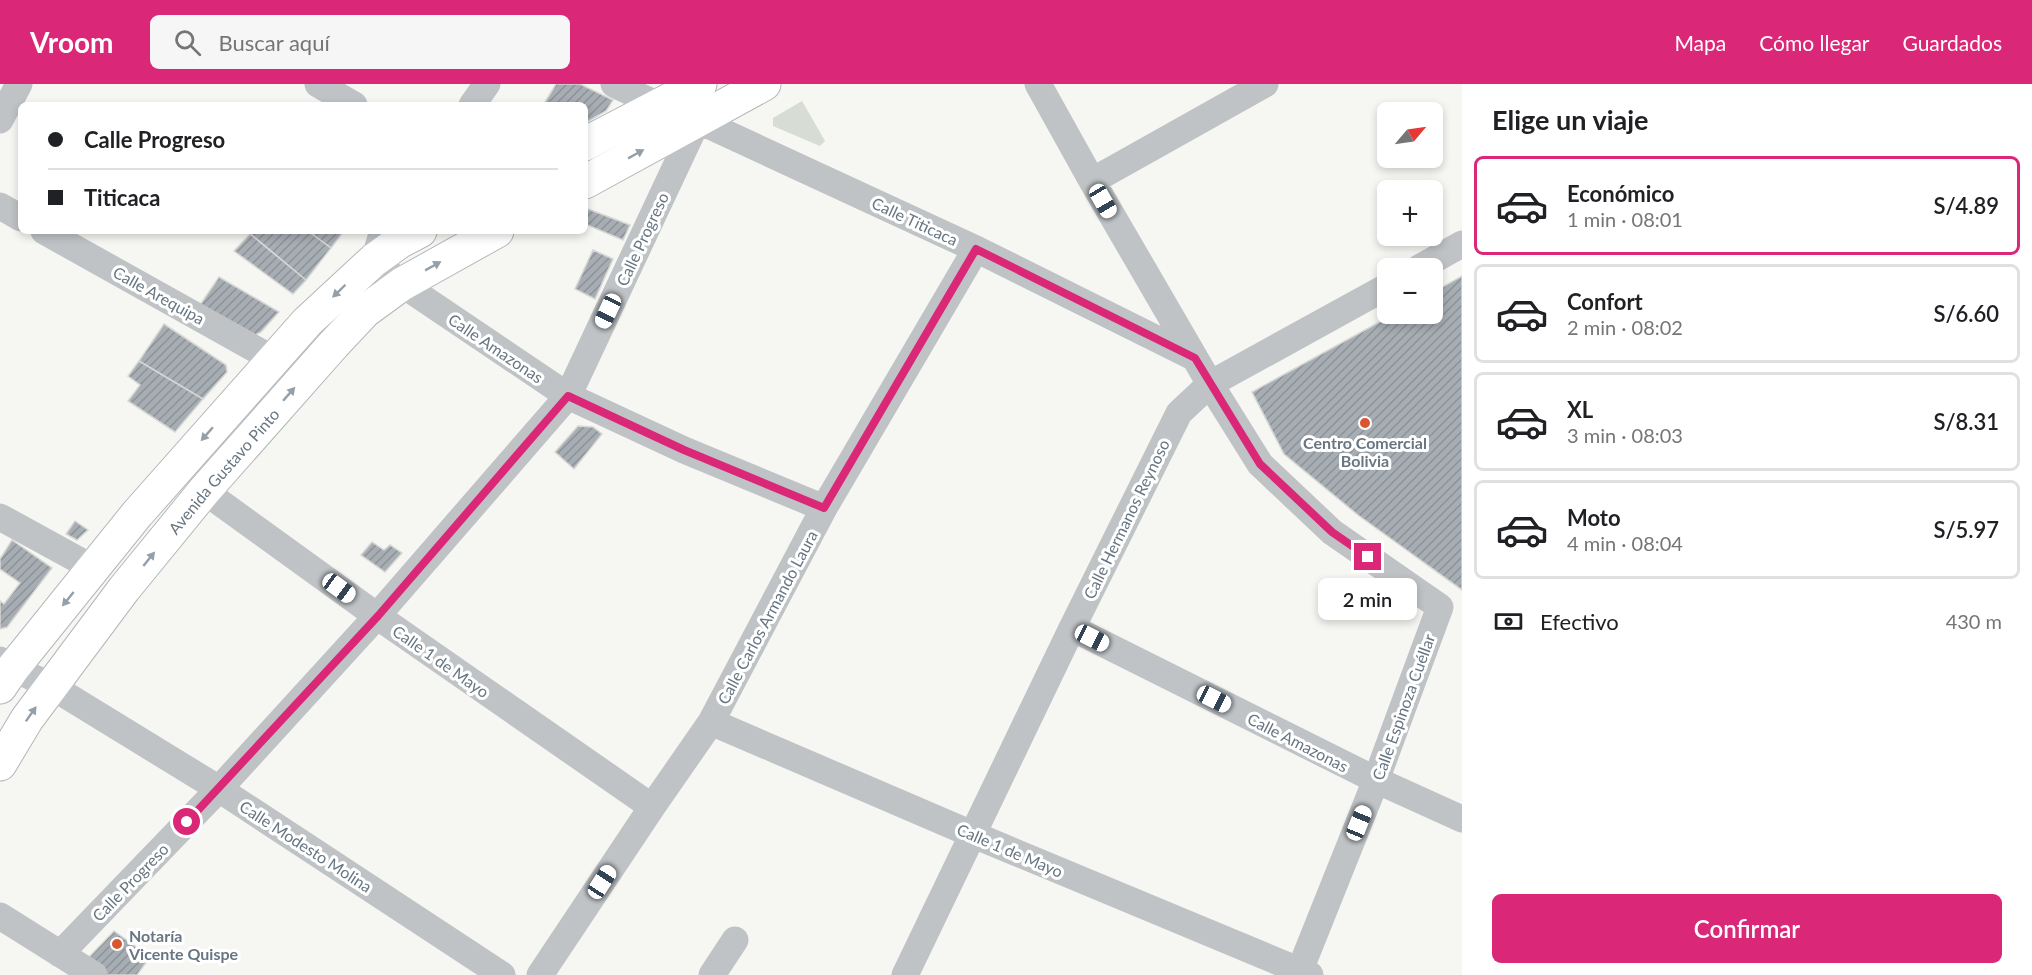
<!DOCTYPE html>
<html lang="es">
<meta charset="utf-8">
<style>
body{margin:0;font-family:Lato,sans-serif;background:#f6f6f6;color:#202124;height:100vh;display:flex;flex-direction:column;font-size:22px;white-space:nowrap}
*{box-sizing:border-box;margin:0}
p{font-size:20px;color:#757577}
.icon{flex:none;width:33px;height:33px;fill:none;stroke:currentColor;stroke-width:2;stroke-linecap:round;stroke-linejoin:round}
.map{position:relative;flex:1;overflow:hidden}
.details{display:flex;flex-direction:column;background:#fff;width:570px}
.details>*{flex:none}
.top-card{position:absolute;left:18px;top:18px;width:570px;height:132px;border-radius:9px;box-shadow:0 3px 9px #0003;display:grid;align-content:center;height:132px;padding:0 30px;background:#fff}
.needle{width:39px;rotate:61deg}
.buttons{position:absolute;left:1377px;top:18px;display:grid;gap:12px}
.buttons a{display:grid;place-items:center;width:66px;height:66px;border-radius:9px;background:#fff;box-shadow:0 3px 9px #0003;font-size:30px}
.end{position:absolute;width:27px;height:27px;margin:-14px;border:8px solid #db2777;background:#fff;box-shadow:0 0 0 3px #fff}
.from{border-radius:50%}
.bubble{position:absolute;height:42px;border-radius:9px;background:#fff;box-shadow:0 3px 9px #0003;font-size:20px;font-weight:600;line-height:42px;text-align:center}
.car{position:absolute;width:18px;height:36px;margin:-18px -9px;border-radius:8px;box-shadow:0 0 4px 2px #0007;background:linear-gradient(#fff 24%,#345 0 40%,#fff 0 76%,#345 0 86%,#fff 0)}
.top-card b{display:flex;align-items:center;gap:21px;height:57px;font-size:22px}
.top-card b+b{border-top:2px solid #e0e0e0}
.top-card i{width:15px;height:15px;background:#202124}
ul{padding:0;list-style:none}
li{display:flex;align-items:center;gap:18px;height:99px;margin:0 12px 9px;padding:0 18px;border:3px solid #e0e0e0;border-radius:9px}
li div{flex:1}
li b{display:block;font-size:22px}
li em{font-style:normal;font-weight:600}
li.active{border-color:#db2777}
li>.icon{width:54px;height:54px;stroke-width:1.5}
h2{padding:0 30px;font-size:27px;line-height:72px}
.pay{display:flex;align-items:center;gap:15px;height:66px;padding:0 30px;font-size:22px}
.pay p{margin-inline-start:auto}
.cta{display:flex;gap:12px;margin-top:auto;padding:12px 30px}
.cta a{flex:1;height:69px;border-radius:9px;background:#db2777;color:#fff;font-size:24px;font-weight:600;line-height:69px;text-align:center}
header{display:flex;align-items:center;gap:36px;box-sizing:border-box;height:84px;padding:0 30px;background:#db2777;color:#fff}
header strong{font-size:28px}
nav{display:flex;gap:33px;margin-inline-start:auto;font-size:21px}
.search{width:420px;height:54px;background:#f6f6f6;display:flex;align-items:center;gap:15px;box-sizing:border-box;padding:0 21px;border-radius:9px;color:#757577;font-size:22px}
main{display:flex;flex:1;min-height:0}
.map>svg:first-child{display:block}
.green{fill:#d7dcd4}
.building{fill:url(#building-hatch);stroke:#d7d7d5;stroke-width:1.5}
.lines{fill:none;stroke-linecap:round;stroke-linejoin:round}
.major-casing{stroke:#b3b7ba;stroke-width:35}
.minor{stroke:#bfc3c6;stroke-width:27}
.major{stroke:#fff;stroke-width:33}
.oneway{fill:#959fa8}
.route{stroke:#db2777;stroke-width:8}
.poi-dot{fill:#d85731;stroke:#fff;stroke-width:2}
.labels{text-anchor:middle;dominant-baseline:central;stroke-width:6;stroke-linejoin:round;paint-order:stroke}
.street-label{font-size:16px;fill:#677682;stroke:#fff}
.poi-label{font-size:16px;font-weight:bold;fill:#677682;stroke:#fff}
</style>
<header>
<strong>Vroom</strong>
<div class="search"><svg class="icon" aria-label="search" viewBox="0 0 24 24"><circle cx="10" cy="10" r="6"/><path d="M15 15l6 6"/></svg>Buscar aquí</div>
<nav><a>Mapa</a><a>Cómo llegar</a><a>Guardados</a></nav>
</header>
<main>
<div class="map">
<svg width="1462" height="891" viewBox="0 0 1462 891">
<defs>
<pattern id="building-hatch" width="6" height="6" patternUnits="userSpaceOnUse" patternTransform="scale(1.5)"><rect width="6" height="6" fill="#a7aeb3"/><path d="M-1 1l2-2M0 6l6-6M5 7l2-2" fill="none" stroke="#8c9297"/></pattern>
</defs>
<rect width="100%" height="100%" fill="#f6f6f3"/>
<path class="green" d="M 802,17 L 825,57 L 820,62 L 773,42 L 773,34 Z"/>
<path class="building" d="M 556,0 L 580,0 L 613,16 L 606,27 L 585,39 L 585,21 L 549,21 L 545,18 Z
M 588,125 L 630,141 L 623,156 L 585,140 L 585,127 Z
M 247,147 L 308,147 L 331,164 L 306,196 Z
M 308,147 L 344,147 L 331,164 Z
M 250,150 L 306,196 L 293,210 L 234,167 Z
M 593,166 L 613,175 L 595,215 L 575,205 Z
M 1462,192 L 1462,506 L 1358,431 L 1284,370 L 1252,308 L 1394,230 L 1432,230 L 1432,209 Z
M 219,193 L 279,228 L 261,248 L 253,252 L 200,221 Z
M 164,240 L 226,281 L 227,288 L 203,315 L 139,277 Z
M 139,277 L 203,315 L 175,348 L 128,317 L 140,301 L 128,292 Z
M 578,342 L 593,343 L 602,350 L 574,385 L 555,368 Z
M 75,437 L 88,446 L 77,456 L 66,450 Z
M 12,456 L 52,484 L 7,543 L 0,545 L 0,517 L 4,520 L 20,499 L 0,485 L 0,475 Z
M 372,458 L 384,466 L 390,461 L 402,469 L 385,488 L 361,471 Z
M 114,847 L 150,873 L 137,891 L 106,891 L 91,881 L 90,872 Z"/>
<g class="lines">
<g class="major-casing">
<g id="major">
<path d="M 585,60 L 700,0"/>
<path d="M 585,98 L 764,0"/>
<path d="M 0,603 L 13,584 L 137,430 L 307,238 L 374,176 L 399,158 L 420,147"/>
<path id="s1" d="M 0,680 L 27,635 L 124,505 L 204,407 L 334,260 L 365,227 L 402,200 L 497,147"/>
</g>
</g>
<path class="minor" d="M 318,0 L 354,21
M 614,0 L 658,21
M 1038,0 L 1092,97 L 1210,300 L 1260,380 L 1332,448 L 1440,523 L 1376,696 L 1298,891
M 472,21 L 487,0
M 0,36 L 19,0
M 697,36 L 976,165 L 1195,274
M 1092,97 L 1265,0
M 0,122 L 21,134
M 44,147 L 273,275
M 383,147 L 374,176 L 402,200 L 568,312 L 684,366 L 824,424
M 1419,184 L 1462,160
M 204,407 L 377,532 L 652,723
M 0,433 L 93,484
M 1072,544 L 1376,696 L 1462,735
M 0,576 L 13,584 L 51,602 L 219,705 L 502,891
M 711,638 L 974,751 L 1310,891
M 0,832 L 94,891
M 60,870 L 219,705 L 377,532 L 568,312 L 701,29
M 540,891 L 652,723 L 711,638 L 824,424 L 976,165
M 712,891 L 735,856
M 905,891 L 1072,544 L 1179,329 L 1210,300 L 1388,202"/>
<use href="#major" class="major"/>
</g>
<defs><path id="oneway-solid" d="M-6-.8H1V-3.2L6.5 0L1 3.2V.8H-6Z" transform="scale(1.5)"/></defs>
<g class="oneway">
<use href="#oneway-solid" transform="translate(636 70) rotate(-29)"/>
<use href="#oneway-solid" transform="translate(433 182) rotate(-29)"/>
<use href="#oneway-solid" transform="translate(339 207) rotate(136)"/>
<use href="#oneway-solid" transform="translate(289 310) rotate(-49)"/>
<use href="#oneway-solid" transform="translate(207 350) rotate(131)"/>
<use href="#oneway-solid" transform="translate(149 475) rotate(-51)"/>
<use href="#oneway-solid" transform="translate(68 515) rotate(129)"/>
<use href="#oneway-solid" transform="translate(31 630) rotate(-55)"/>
</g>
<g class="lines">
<path class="route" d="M 187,738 L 378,532 L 568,312 L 684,366 L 824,424 L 976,165 L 1195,274 L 1260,380 L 1332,448 L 1368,473"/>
</g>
<g class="poi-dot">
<circle cx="1365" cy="339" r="6"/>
<circle cx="117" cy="860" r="6"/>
</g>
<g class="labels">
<g class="street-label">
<text transform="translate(915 137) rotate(25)">Calle Titicaca</text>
<text transform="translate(642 155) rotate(-65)">Calle Progreso</text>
<text transform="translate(159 211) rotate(29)">Calle Arequipa</text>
<text transform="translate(496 264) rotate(34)">Calle Amazonas</text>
<text stroke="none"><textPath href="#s1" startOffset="369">Avenida Gustavo Pinto</textPath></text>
<text transform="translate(1126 435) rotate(-64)">Calle Hermanos Reynoso</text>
<text transform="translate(767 533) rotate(-62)">Calle Carlos Armando Laura</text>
<text transform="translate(441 577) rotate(35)">Calle 1 de Mayo</text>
<text transform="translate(1403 623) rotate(-70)">Calle Espinoza Cuéllar</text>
<text transform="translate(1298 658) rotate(27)">Calle Amazonas</text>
<text transform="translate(306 762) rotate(33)">Calle Modesto Molina</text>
<text transform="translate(1010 766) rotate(23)">Calle 1 de Mayo</text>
<text transform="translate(130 798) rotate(-46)">Calle Progreso</text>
</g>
<g class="poi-label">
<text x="1365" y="358">Centro Comercial<tspan x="1365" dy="18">Bolivia</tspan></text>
<text x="129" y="851" text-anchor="start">Notaría<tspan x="129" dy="18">Vicente Quispe</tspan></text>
</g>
</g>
</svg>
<div class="buttons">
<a><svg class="needle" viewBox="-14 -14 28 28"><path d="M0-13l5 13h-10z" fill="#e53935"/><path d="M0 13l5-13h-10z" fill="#757577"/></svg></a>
<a>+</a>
<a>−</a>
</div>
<i class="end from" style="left:187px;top:738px"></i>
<i class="end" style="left:1368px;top:473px"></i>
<div class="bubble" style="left:1318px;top:494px;width:99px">2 min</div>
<i class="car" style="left:1103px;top:117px;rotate:150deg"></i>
<i class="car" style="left:608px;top:227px;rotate:205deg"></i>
<i class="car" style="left:339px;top:504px;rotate:126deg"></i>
<i class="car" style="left:1092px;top:554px;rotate:117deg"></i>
<i class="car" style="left:1214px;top:615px;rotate:117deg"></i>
<i class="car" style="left:1359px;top:739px;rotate:22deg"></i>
<i class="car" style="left:602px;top:798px;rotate:33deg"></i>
<div class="top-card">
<b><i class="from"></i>Calle Progreso</b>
<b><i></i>Titicaca</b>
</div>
</div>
<section class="details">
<h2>Elige un viaje</h2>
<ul>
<li class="active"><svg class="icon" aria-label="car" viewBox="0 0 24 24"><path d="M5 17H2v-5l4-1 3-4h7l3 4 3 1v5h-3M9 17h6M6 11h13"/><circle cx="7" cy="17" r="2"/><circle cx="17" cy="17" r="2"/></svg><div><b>Económico</b><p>1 min · 08:01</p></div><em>S/4.89</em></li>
<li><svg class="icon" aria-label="car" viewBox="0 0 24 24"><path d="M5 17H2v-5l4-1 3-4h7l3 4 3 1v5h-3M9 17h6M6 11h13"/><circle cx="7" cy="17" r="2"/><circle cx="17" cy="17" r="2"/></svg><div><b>Confort</b><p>2 min · 08:02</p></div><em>S/6.60</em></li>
<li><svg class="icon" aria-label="car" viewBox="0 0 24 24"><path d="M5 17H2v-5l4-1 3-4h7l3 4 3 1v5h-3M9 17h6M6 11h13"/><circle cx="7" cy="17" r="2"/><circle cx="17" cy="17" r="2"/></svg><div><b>XL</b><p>3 min · 08:03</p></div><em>S/8.31</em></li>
<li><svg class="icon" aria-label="car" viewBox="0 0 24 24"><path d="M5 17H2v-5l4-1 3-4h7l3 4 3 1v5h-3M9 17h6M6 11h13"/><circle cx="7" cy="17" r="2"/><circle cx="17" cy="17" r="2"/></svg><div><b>Moto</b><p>4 min · 08:04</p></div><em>S/5.97</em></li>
</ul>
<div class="pay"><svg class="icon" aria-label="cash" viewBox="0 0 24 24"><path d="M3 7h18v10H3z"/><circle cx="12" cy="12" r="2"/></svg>Efectivo<p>430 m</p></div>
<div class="cta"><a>Confirmar</a></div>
</section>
</main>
